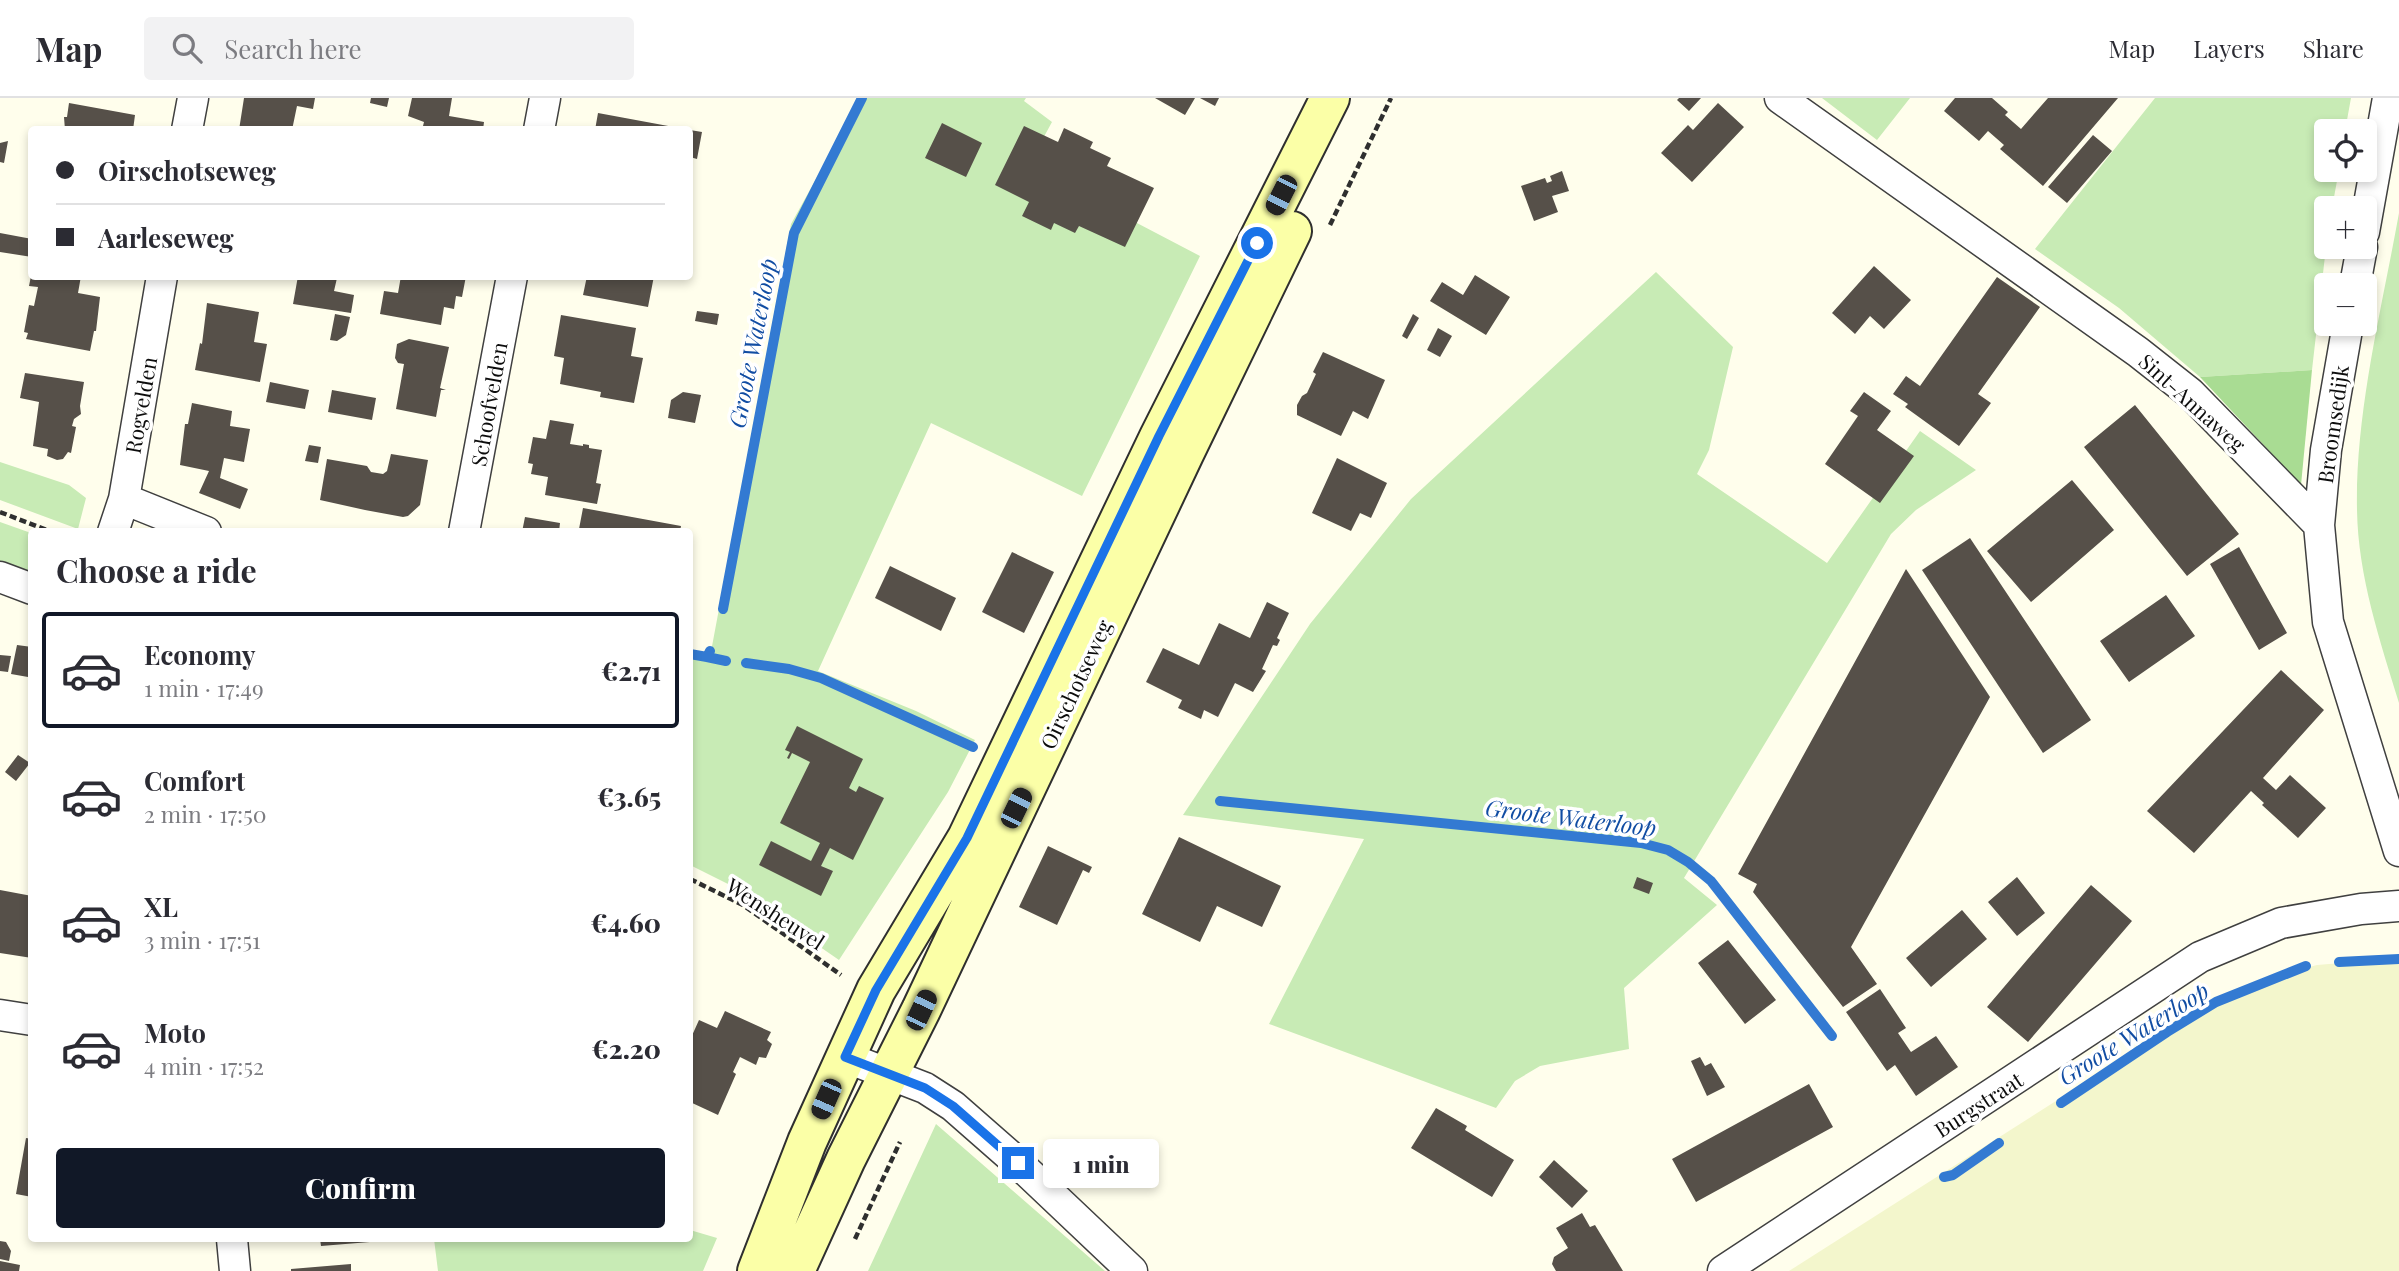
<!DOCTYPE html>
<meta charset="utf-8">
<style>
body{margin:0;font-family:"Playfair Display",serif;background:#f2f2f3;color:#2b2b33;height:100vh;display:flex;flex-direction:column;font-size:26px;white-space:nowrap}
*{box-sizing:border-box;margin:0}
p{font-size:23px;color:#7c7c81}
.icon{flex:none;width:38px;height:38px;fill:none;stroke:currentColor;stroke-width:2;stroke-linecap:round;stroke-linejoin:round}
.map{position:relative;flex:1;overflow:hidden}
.side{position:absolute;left:28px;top:430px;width:665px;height:714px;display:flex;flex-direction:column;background:#fff;border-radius:7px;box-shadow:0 4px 10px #0003}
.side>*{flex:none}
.guide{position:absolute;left:28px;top:28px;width:665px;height:154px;border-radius:7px;box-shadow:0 4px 10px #0003;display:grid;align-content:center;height:154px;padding:0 28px;background:#fff}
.fabs{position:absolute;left:2314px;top:21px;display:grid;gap:14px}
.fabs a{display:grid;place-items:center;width:63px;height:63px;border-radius:7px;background:#fff;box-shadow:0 4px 10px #0003;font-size:35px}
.end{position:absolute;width:32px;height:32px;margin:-16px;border:9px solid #1a73e8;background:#fff;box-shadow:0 0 0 4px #fff}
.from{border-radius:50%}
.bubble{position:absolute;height:49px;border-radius:7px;background:#fff;box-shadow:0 4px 10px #0003;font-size:23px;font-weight:800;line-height:49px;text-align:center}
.car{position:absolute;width:21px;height:42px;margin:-21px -10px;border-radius:9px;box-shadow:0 0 5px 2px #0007;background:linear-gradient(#222 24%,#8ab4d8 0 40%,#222 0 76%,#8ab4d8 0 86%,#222 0)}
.guide b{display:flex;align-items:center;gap:24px;height:66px;font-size:26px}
.guide b+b{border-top:2px solid #e1e1e2}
.guide i{width:18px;height:18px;background:#2b2b33}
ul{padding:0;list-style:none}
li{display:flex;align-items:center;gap:21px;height:116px;margin:0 14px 10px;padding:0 14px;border:4px solid transparent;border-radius:7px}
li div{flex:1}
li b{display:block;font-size:26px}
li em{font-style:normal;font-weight:800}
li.active{border-color:#111827}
li>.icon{width:63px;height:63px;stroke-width:1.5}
h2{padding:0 28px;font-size:32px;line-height:84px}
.primary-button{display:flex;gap:14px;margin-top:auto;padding:14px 28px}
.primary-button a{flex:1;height:80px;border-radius:7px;background:#111827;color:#fff;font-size:28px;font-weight:800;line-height:80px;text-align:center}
header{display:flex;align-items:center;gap:42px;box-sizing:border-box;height:98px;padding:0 35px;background:#fff;border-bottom:2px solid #e1e1e2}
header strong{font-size:33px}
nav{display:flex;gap:38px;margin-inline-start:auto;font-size:24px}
.search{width:490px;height:63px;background:#f2f2f3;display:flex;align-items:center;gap:18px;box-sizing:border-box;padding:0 24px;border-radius:7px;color:#7c7c81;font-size:26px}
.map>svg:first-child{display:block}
.farmland{fill:#f3f6cc}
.green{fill:#c8ebb5}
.forest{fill:#a9dc93}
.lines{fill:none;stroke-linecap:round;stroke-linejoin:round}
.stream{stroke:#337ad2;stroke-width:10}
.building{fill:#565049}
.minor-casing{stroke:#404040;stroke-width:33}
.secondary-casing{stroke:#2f2f2f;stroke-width:42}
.path{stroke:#2f2f2f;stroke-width:4.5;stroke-dasharray:7 3.5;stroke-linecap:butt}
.minor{stroke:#fff;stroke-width:30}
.secondary{stroke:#fbffa7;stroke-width:38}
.route{stroke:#1a73e8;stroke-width:9}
.labels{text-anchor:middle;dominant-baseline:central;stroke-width:7;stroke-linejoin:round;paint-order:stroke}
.street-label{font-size:21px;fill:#0d0d0d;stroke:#fff}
.water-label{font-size:23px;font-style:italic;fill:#114da3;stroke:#fff}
</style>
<header>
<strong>Map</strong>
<div class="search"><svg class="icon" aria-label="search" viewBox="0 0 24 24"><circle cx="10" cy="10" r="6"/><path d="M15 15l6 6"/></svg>Search here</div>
<nav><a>Map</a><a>Layers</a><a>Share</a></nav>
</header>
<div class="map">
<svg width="2399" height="1173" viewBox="0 0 2399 1173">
<rect width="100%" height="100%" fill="#fffeec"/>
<path class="farmland" d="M 2377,862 L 2399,863 L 2399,1173 L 1789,1173 L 2219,899 L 2268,880 L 2317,867 Z"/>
<path class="green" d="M 861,0 L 1026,0 L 1024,3 L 1052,24 L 1028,68 L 1200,158 L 1082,398 L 931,325 L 818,573 L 916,613 L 975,642 L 948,694 L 839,862 L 732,788 L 690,767 L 690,557 L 710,559 L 791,126 Z
M 1822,0 L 1910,0 L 1877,42 Z
M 2155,0 L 2351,0 L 2345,33 L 2326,33 L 2326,72 L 2339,72 L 2332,110 L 2326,110 L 2326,149 L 2312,272 L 2200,279 L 2119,210 L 2035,151 Z
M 2399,115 L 2399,605 C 2380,543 2358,478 2357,412 C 2355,315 2382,210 2399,115 Z
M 1656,174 L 1733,249 L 1709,352 L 1697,376 L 1827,465 L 1920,333 L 1976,372 L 1916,412 L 1891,436 L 1684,780 L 1717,807 L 1624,890 L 1629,951 L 1540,968 L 1515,983 L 1496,1010 L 1269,926 L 1364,741 L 1183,717 L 1310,526 L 1411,401 Z
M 0,364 L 69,387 L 86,400 L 78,431 L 0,402 Z
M 0,424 L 31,435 L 31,475 L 0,463 Z
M 936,1026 L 1105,1173 L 868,1173 Z
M 690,1132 L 717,1140 L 703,1173 L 438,1173 L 434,1141 L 690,1141 Z"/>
<path class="forest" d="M 2312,272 L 2301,387 L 2200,279 Z"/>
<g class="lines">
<path class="stream" d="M 723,511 L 794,135 L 862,0
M 710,553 L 707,559 L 726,563
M 690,556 L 707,559
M 746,565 L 789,571 L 821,580 L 973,649
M 1220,703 L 1641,745 L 1668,752 L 1688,764 L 1711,783 L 1832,938
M 2339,864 L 2399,861
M 2061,1005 L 2167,934 L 2216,904 L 2306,868
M 1944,1079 L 1953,1077 L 1999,1045"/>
</g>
<path class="building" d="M 244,0 L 315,0 L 313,11 L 297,8 L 292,32 L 239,32 Z
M 371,0 L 389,0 L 387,9 L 370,5 Z
M 412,0 L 452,0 L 449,18 L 484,24 L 483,32 L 422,32 L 424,24 L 408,18 Z
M 1155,0 L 1195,0 L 1185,17 Z
M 1200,0 L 1219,0 L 1215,8 Z
M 1679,0 L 1701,0 L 1689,13 L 1677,2 Z
M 1955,0 L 1992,0 L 2008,14 L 2005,17 L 2021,31 L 2048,0 L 2118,0 L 2043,88 L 2000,51 L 2004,47 L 1988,33 L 1979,43 L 1944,13 Z
M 69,5 L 135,17 L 133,32 L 65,32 L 64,19 L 67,19 Z
M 1718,5 L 1744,29 L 1692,84 L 1661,55 L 1688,27 L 1693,32 Z
M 598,15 L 679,30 L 679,32 L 595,32 Z
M 942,25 L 982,45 L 966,79 L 925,60 Z
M 1024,28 L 1058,44 L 1064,30 L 1093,44 L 1090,50 L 1111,60 L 1107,68 L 1154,90 L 1125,149 L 1079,128 L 1075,135 L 1054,125 L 1051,132 L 1022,118 L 1029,104 L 995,87 Z
M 690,32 L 702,34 L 697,61 L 690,59 Z
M 2093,37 L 2112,53 L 2067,105 L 2048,89 Z
M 8,43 L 4,65 L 0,64 L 0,45 Z
M 1562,73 L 1569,93 L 1552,98 L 1558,114 L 1534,123 L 1521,88 L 1545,80 L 1547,85 L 1552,83 L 1550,78 Z
M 0,135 L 32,141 L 32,159 L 0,154 Z
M 1874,168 L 1911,202 L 1884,231 L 1870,218 L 1855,236 L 1832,215 Z
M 1475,177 L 1510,199 L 1486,237 L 1430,203 L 1442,184 L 1463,197 Z
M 31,178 L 81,178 L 78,195 L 100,199 L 96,233 L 94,233 L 90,253 L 26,241 L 28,235 L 24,234 L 29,207 L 34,208 L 38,189 L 29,188 Z
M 298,178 L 337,180 L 334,193 L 354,197 L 351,215 L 293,206 Z
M 401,178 L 466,178 L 462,199 L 456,198 L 454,211 L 444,209 L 441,227 L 380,216 L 384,193 L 398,195 Z
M 587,178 L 654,178 L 648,209 L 583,197 Z
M 1997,179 L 2040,209 L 1978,296 L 1991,305 L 1959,348 L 1905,309 L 1908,306 L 1893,296 L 1906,278 L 1920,288 Z
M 207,205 L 259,214 L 254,244 L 267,246 L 260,284 L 195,272 L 200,245 L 202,246 Z
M 697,213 L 719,216 L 717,227 L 695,223 Z
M 335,216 L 350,219 L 346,237 L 337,243 L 330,242 Z
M 1413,216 L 1419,220 L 1407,241 L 1402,238 Z
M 561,217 L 636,230 L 631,258 L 643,260 L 634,305 L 600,299 L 601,294 L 560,286 L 564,260 L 554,258 Z
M 1438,230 L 1452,238 L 1440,259 L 1427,252 Z
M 409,241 L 449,249 L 440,290 L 446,292 L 441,292 L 436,319 L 396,311 L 404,266 L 398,265 L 395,260 L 397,246 Z
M 1323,254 L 1385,282 L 1368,321 L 1353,313 L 1341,338 L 1297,317 L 1297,307 L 1302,298 L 1307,295 L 1316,276 L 1313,274 Z
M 25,275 L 84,284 L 80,308 L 81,316 L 74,321 L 72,328 L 76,329 L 71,355 L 68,354 L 63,361 L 57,362 L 47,358 L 48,351 L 33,348 L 39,304 L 20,300 Z
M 270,284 L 309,292 L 305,311 L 266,304 Z
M 332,292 L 376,300 L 372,322 L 328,314 Z
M 683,294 L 701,297 L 695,325 L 668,320 L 671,302 Z
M 1864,294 L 1891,313 L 1877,332 L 1914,358 L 1880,405 L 1825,366 L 1858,318 L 1850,313 Z
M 192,305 L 232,313 L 230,328 L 250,331 L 244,364 L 224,360 L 220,380 L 248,391 L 240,411 L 199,395 L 209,373 L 180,367 L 185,326 L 188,326 Z
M 2135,307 L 2239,436 L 2187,478 L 2084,349 Z
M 550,322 L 574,326 L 570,346 L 583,348 L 583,346 L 589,347 L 589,350 L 602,352 L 596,385 L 601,386 L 597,406 L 545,397 L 548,379 L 531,376 L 533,366 L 528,365 L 533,339 L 546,341 Z
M 309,347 L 321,349 L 318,365 L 305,363 Z
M 391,356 L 428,362 L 420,407 L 408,418 L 403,419 L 365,412 L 320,402 L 327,361 L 367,368 L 371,374 L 383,376 L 387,373 Z
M 1337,360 L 1387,385 L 1371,420 L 1360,415 L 1351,433 L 1312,415 Z
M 2072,382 L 2114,432 L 2031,504 L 1987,453 Z
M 583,410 L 681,428 L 680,434 L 599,434 L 579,431 Z
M 525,419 L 560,425 L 559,434 L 522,434 Z
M 1970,440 L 2091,622 L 2043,655 L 1922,472 Z
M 2239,449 L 2287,535 L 2259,552 L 2210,466 Z
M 1012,454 L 1054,474 L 1024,535 L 982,514 Z
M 890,468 L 956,500 L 941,533 L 875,500 Z
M 1906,471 L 1990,599 L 1851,849 L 1877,886 L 1843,909 L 1753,794 L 1757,786 L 1738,776 Z
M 2166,497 L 2195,538 L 2129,584 L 2100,543 Z
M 1267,504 L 1289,515 L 1277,540 L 1280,542 L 1277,548 L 1273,547 L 1262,571 L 1266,573 L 1253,594 L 1235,585 L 1218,619 L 1204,612 L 1201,621 L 1178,610 L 1182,602 L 1146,584 L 1163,550 L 1199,567 L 1219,525 L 1250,540 Z
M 17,547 L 32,549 L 28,579 L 11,576 Z
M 0,557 L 11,558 L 8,574 L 0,573 Z
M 2281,572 L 2324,612 L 2263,680 L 2276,692 L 2290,677 L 2326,710 L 2298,740 L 2262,707 L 2264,705 L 2251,693 L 2194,755 L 2147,713 Z
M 797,628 L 863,661 L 849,690 L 856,694 L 859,688 L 884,700 L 853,762 L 830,750 L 821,768 L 833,773 L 821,798 L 759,767 L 771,743 L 811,763 L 820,745 L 780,725 L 810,664 L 792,655 L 789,661 L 787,660 L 790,654 L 785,652 Z
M 18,657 L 30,665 L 16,683 L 5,674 Z
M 1179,739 L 1281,788 L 1262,829 L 1217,808 L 1200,844 L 1142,816 Z
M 1048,748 L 1092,769 L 1089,775 L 1083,772 L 1057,827 L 1019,809 Z
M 1637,779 L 1653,785 L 1649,796 L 1633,790 Z
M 2017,779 L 2045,815 L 2017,838 L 1988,804 Z
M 2091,787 L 2132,823 L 2028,944 L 1987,909 Z
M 0,792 L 32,798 L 32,860 L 0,855 Z
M 1962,812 L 1987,841 L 1931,889 L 1906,860 Z
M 1728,842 L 1776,902 L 1745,926 L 1698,865 Z
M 1880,891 L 1906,930 L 1898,935 L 1911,954 L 1936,938 L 1958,969 L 1916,998 L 1895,967 L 1887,973 L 1846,914 Z
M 725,913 L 771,934 L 767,942 L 772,946 L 766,960 L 759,959 L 756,967 L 740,959 L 733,974 L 736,976 L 718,1017 L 690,1004 L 690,942 L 699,922 L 717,930 Z
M 1700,959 L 1705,968 L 1711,965 L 1725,989 L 1707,998 L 1691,963 Z
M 1809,986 L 1833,1029 L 1696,1104 L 1672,1061 Z
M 1436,1010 L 1467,1028 L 1465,1032 L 1514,1062 L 1492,1099 L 1411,1050 Z
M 26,1040 L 32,1041 L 32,1099 L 16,1096 Z
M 1554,1062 L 1588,1093 L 1572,1110 L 1539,1079 Z
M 1582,1115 L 1590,1129 L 1595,1127 L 1623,1173 L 1556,1173 L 1552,1166 L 1554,1159 L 1568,1150 L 1556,1130 Z
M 320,1141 L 381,1141 L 382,1143 L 321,1148 Z
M 0,1143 L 6,1144 L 11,1153 L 9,1163 L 0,1161 Z
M 0,1163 L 20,1167 L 19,1173 L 0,1173 Z
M 351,1166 L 351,1173 L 291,1173 L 291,1171 Z"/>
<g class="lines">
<g class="minor-casing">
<path id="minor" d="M 1780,0 L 2138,254 L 2190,295 L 2319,427
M 187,32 L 193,0
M 539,32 L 545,0
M 2364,134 L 2388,0
M 2355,187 L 2362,149
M 2348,226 L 2326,352 L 2319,427 L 2328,524 L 2399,753
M 124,401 L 206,434
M 113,434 L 124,401 L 162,178
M 464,434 L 512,178
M 0,479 L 32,491
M 0,917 L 32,922
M 845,959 L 925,990 L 953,1008 L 1018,1065 L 1132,1173
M 232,1141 L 235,1173
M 1723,1173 L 2200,859 L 2281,825 L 2361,811 L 2399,808"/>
</g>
<g class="secondary-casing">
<path id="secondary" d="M 757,1173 L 807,1044 L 876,892 L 967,740 L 1159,339 L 1330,0
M 795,1173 L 846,1061 L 921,912 L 1184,356 L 1292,133"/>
</g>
<path class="path" d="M 1330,127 L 1391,0
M 0,414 L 52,434
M 690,781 L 743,807 L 841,877
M 855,1141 L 900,1044"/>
<use href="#minor" class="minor"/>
<use href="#secondary" class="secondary"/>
</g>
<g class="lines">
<path class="route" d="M 1018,1065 L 953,1008 L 925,990 L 845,959 L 876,892 L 967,740 L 1159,338 L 1257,145"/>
</g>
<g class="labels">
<g class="street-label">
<text transform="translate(2193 304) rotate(42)">Sint-Annaweg</text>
<text transform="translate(488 306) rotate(-80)">Schoofvelden</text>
<text transform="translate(140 307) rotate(-80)">Rogvelden</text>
<text transform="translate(2332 326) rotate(-82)">Broomsedijk</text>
<text transform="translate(1075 586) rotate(-65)">Oirschotseweg</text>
<text transform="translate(776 815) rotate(33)">Wensheuvel</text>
<text transform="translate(1978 1006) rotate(-33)">Burgstraat</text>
</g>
<g class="water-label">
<text transform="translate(752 245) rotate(-79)">Groote Waterloop</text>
<text transform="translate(1571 719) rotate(7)">Groote Waterloop</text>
<text transform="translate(2133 935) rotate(-32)">Groote Waterloop</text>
</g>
</g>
</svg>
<div class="fabs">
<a><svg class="icon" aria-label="locate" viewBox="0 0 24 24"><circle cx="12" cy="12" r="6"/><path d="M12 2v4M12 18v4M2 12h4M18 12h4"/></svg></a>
<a>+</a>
<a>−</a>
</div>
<i class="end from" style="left:1257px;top:145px"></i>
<i class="end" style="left:1018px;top:1065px"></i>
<div class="bubble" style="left:1043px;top:1041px;width:116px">1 min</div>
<i class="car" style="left:1281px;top:97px;rotate:207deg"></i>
<i class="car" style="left:1016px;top:710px;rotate:26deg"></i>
<i class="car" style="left:921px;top:912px;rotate:25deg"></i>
<i class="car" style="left:826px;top:1001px;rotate:204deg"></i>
<div class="guide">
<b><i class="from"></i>Oirschotseweg</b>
<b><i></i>Aarleseweg</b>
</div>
<section class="side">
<h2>Choose a ride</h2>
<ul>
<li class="active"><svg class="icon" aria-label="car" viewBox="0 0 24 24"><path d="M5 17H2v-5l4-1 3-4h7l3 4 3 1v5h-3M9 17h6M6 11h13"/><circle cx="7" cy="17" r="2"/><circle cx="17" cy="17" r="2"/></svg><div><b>Economy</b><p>1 min · 17:49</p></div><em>€2.71</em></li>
<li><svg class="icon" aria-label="car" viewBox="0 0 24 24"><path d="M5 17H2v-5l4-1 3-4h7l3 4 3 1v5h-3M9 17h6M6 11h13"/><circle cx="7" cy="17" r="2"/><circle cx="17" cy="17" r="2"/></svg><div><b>Comfort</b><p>2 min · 17:50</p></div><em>€3.65</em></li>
<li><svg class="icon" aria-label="car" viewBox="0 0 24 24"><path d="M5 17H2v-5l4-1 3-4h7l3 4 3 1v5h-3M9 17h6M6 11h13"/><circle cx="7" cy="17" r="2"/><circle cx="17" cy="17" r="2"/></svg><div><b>XL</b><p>3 min · 17:51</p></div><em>€4.60</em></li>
<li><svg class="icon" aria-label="car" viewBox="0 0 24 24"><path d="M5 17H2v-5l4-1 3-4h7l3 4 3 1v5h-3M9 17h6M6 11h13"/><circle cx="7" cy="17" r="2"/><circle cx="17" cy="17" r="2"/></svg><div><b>Moto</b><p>4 min · 17:52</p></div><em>€2.20</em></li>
</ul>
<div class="primary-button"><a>Confirm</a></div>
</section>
</div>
